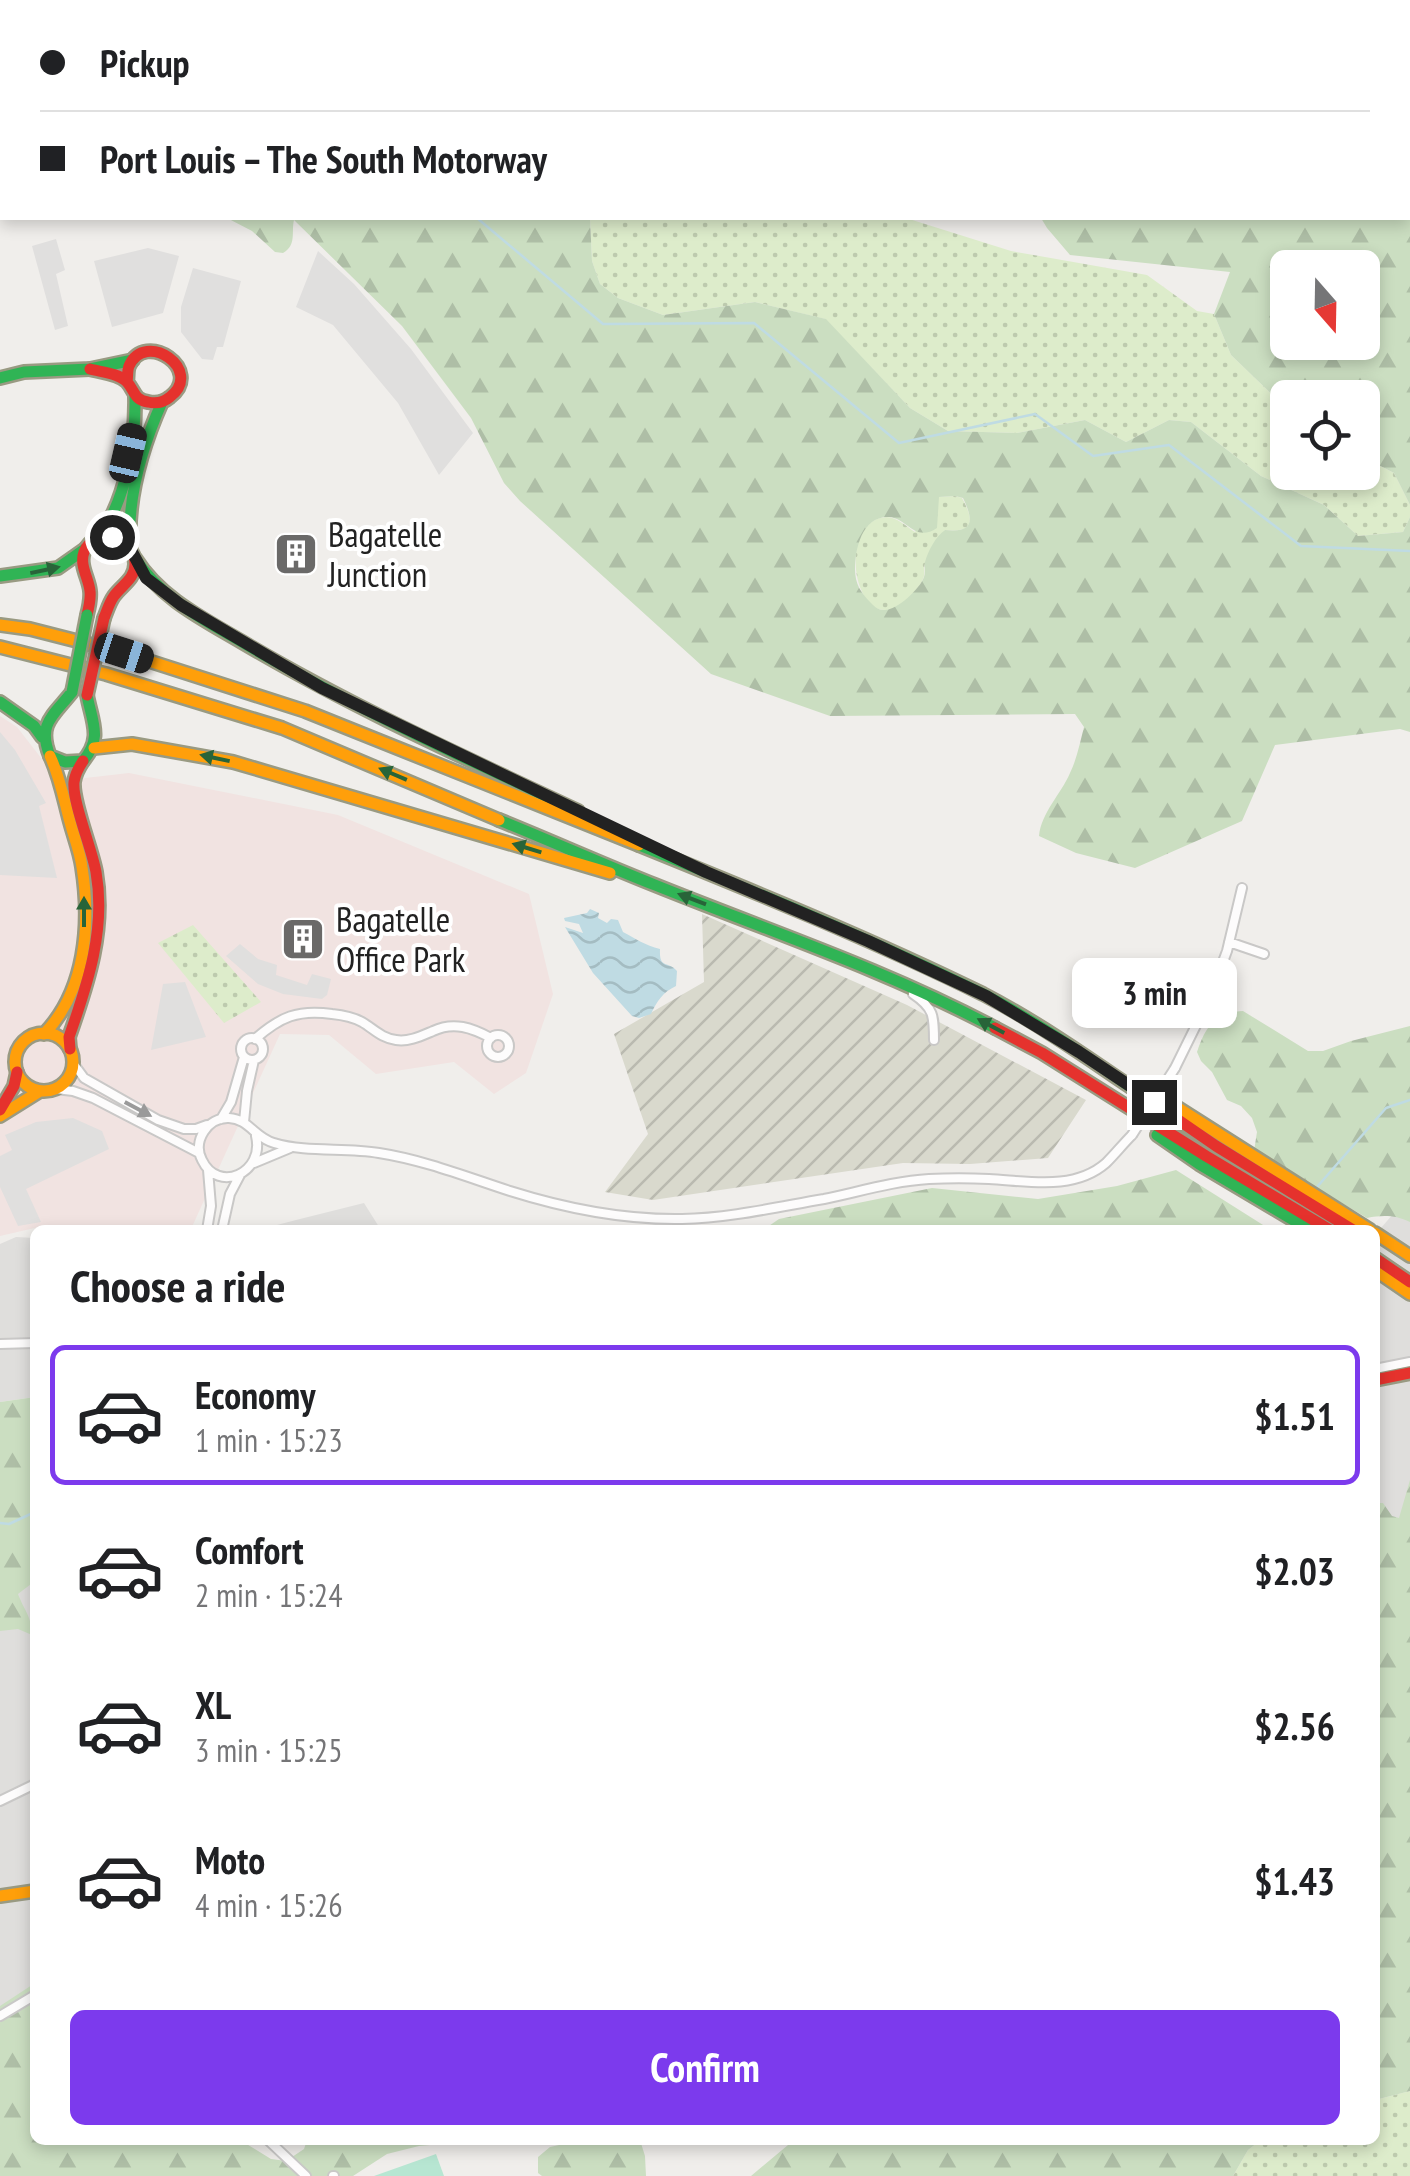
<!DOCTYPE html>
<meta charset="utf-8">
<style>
body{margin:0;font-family:"PT Sans Narrow",sans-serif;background:#f2f2f2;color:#202124;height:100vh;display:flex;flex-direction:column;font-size:38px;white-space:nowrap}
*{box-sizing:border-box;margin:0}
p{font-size:32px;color:#757577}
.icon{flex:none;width:55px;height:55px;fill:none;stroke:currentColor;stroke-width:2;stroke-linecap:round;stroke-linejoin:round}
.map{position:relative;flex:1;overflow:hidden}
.panel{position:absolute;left:30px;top:1225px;width:1350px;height:920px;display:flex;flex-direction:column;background:#fff;border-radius:15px;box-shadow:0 5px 15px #0003}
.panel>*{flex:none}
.banner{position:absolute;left:0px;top:0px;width:1410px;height:220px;box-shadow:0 5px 15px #0003;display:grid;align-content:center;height:220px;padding:0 40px;background:#fff}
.needle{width:65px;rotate:160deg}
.fabs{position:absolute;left:1270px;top:250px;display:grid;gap:20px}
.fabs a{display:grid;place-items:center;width:110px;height:110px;border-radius:15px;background:#fff;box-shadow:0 5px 15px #0003;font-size:50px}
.end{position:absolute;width:45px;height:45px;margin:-22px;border:12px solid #222;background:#fff;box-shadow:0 0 0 5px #fff}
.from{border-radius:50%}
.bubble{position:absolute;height:70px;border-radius:15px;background:#fff;box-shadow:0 5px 15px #0003;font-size:32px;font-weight:800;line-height:70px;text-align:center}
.car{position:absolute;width:30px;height:60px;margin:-30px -15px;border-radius:12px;box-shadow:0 0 8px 2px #0007;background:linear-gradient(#222 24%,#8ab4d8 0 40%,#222 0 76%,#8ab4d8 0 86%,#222 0)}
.banner b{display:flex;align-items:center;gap:35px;height:95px;font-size:38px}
.banner b+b{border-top:2px solid #e0e0e0}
.banner i{width:25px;height:25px;background:#202124}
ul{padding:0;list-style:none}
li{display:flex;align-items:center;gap:30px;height:140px;margin:0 20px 15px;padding:0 20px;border:5px solid transparent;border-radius:15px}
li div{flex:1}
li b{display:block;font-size:38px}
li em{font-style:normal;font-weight:800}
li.current{border-color:#7c3aed}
li>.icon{width:90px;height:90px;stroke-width:1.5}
h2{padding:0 40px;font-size:45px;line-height:120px}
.primary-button{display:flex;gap:20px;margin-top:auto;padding:20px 40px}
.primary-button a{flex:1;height:115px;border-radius:15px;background:#7c3aed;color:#fff;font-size:40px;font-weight:800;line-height:115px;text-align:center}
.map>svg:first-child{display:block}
.residential{fill:#dfdedc}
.commercial{fill:#f1e3e1}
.construction{fill:url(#construction-furrows)}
.grass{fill:url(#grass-dots)}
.forest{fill:url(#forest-firs);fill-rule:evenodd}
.pitch{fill:#b7e6d2}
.parking{fill:#e0dfde}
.water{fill:url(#water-waves)}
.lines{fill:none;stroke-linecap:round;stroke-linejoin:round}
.stream{stroke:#bfdbe3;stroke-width:2.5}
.river{stroke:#bfdbe3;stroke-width:15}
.street-casing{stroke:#c9c8c7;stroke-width:12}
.fast-casing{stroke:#999a82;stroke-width:16}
.slow-casing{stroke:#999a82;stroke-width:16}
.jam-casing{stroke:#999a82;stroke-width:16}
.street{stroke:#fdfcfc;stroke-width:8}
.fast{stroke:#30b455;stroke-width:11}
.slow{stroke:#ff9f0a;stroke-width:11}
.jam{stroke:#e5322d;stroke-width:11}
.street-bridge-casing{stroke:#c9c8c7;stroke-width:12;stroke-linecap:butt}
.fast-bridge-casing{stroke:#999a82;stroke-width:16;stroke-linecap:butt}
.jam-bridge-casing{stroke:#999a82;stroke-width:16;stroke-linecap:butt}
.street-bridge{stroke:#fdfcfc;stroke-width:8}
.fast-bridge{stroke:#30b455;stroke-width:11}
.jam-bridge{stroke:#e5322d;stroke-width:11}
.oneway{fill:#286439}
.oneway2{fill:#9a9a9a}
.route{stroke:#222;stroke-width:12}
.labels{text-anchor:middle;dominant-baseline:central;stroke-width:8;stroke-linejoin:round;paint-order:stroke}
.poi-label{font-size:35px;fill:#222;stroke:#fff;text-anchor:start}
</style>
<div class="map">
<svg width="1410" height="2176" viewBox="0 0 1410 2176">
<defs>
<pattern id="construction-furrows" width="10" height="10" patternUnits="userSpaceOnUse" patternTransform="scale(2.5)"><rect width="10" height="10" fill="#d9d9cd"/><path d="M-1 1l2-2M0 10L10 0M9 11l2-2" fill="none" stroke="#babab0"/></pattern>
<pattern id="grass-dots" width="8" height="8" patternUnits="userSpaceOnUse" patternTransform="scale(2.5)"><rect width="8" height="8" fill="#ddeccb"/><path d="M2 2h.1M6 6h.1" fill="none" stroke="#bdcaae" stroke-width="1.8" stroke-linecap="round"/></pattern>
<pattern id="forest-firs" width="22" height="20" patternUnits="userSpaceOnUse" patternTransform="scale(2.5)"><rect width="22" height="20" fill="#cbdec1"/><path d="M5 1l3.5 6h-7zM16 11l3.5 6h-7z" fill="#aebea6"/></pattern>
<pattern id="water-waves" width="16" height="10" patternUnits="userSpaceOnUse" patternTransform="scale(2.5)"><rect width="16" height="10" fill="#bfdbe3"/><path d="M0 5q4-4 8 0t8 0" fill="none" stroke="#a4bcc2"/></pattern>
</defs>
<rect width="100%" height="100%" fill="#f0eeeb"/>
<path class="residential" d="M 364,1203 L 381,1230 L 258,1230 L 296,1220 Z
M 1399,1207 L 1410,1211 L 1410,1528 L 1375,1560 L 1375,1235 Z
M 16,1237 L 35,1238 L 35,1397 L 0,1402 L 0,1244 Z
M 35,1579 L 35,2016 L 0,2046 L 0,1594 Z"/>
<path class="commercial" d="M 0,716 L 17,727 L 59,781 L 129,773 L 338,815 L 529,894 L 553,994 L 526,1073 L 494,1094 L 454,1062 L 376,1074 L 329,1035 L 280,1034 L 191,1229 L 45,1230 L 39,1227 L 0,1236 Z"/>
<path class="construction" d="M 702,914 L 907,1005 L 1086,1100 L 1048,1158 L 970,1164 L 903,1163 L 653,1200 L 605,1192 L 648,1134 L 614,1034 L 704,982 Z"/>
<path class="grass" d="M 1160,0 L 1410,0 L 1410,112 L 1408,112 L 1408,2 L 1161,2 Z
M 590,218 L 906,218 L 1011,251 L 1147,275 L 1197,311 L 1214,314 L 1231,355 L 1287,409 L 1288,472 L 1362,472 L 1363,457 L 1394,473 L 1410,505 L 1410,517 L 1403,532 L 1358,536 L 1324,505 L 1261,476 L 1191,422 L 1169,420 L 1126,442 L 1085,420 L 1017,433 L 948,431 L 910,408 L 825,319 L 755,302 L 663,315 L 618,298 L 600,284 L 592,261 Z
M 955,496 L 962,498 C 974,520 975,533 945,530 C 939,540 928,552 925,564 C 923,571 926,572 923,579 C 920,587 909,598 903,603 C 854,640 834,519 887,517 C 897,517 907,527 915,532 L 939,497 Z
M 193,925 L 261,1002 L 224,1023 L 158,943 Z
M 1410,2091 L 1410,2176 L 1233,2176 L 1248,2150 L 1261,2140 L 1375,2140 L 1375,2100 Z"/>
<path class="forest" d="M 0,0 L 262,0 L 265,2 L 57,2 L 54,0 L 45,2 L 2,2 L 2,12 L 0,13 Z
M 1408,136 L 1410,138 L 1410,505 L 1394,473 L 1363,457 L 1362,398 L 1288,398 L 1287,409 L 1231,355 L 1214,314 L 1230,272 L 1070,255 L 1047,228 L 1041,218 L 1408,218 ZM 1288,268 L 1362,268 L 1362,342 L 1288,342 Z
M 227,218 L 590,218 L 592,261 L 600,284 L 618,298 L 663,315 L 755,302 L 826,319 L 910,408 L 948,431 L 1017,433 L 1085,420 L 1126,442 L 1169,420 L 1191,422 L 1261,476 L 1324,505 L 1358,536 L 1403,532 L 1410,517 L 1410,732 L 1400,729 L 1275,745 L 1242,821 L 1135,868 L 1076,853 L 1039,836 C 1041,813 1061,794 1070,773 C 1077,759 1080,742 1084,727 L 1075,714 L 830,716 L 711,674 L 520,501 L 504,483 L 471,418 L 402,326 L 294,220 C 291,232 297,245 283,253 L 275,252 L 252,231 ZM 955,496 L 963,498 C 974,521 974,533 945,530 C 936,536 928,551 925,562 C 924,567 926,572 924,577 C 920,589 896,611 884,610 C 878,610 875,607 871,603 C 861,593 855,584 855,569 C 855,549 862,516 889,517 C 907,518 915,543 937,528 L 939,497 Z
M 1243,1011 L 1308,1051 L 1323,1051 L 1351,1041 L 1410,1026 L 1410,1222 C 1395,1215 1383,1215 1367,1218 L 1254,1151 L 1257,1132 L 1252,1118 L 1241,1106 L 1227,1100 L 1212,1072 L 1201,1061 L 1197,1052 C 1205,1027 1215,1013 1243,1011 Z
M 1176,1170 L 1271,1230 L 763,1230 L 779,1219 L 932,1188 L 1038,1199 L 1117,1186 Z
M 35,1397 L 35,1581 L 18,1594 C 24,1610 32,1617 32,1635 L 18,1629 L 0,1631 L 0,1402 Z
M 1410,1480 L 1410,2091 L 1375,2100 L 1375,1503 L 1383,1503 L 1392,1516 L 1399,1518 Z
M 35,1983 L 35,2140 L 240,2140 L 271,2159 L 286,2161 L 304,2149 L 307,2140 L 485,2140 L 419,2146 L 387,2154 L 353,2176 L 0,2176 L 0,2006 Z
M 582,2140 L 640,2140 L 645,2156 L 646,2176 L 542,2176 L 538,2173 L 538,2157 L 550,2147 Z
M 794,2140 L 1261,2140 L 1248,2150 L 1233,2176 L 751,2176 Z"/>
<path class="pitch" d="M 436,2154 L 444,2176 L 374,2176 Z"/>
<path class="parking" d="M 56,239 L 65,270 L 56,274 L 68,326 L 55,330 L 32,246 Z
M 148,248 L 179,256 L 163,313 L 112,327 L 94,261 Z
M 318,251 L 354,284 L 411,349 L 473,433 L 439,475 L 398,403 L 333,325 L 296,307 Z
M 193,268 L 241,281 L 223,347 L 217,347 L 213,360 L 202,359 L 181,332 L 181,307 Z
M 0,732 L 15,750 L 46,803 L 39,806 L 57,878 L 0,875 Z
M 240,944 L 258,959 L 277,965 L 276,975 L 307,985 L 312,974 L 331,979 L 327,995 L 322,999 L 283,994 L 258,984 L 226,956 Z
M 185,982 L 206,1037 L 151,1050 L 163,984 Z
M 73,1118 L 102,1131 L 109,1149 L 26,1189 L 41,1222 L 18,1226 L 0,1187 L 0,1156 L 12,1150 L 5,1135 L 36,1122 Z"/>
<path class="water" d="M 590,909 L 599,913 L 598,918 L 607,923 L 611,919 L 618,920 L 623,932 C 636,939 645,945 660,949 C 659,970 668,960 677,971 L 676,986 C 663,992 657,1001 651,1014 L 639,1018 L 632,1016 L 593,973 L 565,927 L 583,933 L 579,924 L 565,921 L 564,918 L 587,913 Z"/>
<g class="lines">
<path class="stream" d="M 192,0 L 194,2
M 477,218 L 603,324 L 754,323 L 899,443 L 1035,414 L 1093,456 L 1169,445 L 1301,546 L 1410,551
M 1317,1187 L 1386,1108 L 1410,1100
M 0,1523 L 9,1524 L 35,1512"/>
<path class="river" d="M 1165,0 L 1166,2
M 1408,120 L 1410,120"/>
<g class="street-casing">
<path id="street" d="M 1229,942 L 1264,954
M 913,994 C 934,1008 934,1016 934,1040
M487 1046a11 11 0 1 1 22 0a11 11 0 1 1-22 0Z
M241 1049a11 11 0 1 1 22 0a11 11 0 1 1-22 0Z
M 255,1039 C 280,1017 298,1009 332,1014 C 342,1015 353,1017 362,1022 C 374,1029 381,1038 396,1040 C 409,1042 421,1036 433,1031 C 454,1021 472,1028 491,1038
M 73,1063 L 84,1078 L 158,1120 L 184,1129 L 196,1129 L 207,1125
M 1175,1068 L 1209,999 L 1227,951 L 1242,888
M 56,1089 L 73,1091 L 93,1098 L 199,1153
M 221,1119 L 231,1102 L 244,1057
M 244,1122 L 247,1091 L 254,1060
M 256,1136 C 265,1173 218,1194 202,1160 C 192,1141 208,1117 229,1118 C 249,1119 255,1138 274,1143 C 307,1153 345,1147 379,1153 C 424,1160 467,1177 510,1191 C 564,1208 625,1220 682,1219 C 730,1218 777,1207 824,1199 C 858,1192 894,1181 929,1179 C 948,1178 970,1178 989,1179 C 1028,1181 1074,1191 1106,1163 C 1115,1154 1123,1144 1132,1135
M 254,1163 L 290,1148
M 207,1230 L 211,1206 L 208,1170
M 222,1230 L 230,1194 L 240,1175
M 0,1344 L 35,1343
M 1375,1369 L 1410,1362
M 0,1801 L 35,1784
M 0,2016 L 35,1995
M 268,2140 L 306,2176
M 333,2176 L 334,2176"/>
</g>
<g class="fast-casing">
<path id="fast" d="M 0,378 L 24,372 L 90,369 L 133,360
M 99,538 C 126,499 136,443 135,396
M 130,547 C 127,498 142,447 162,402
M 135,558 C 160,598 203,619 242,642 C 350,706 465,758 578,811
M 0,576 L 58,568 L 85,549
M 72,692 C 53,716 37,724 50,756 L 65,762 L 83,761 C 103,738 92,722 87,695
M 0,702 L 34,726 L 42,737
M 499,820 C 551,841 602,864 655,885 C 769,931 886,970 995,1028
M 639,845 C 755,892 871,939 983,994 C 1035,1021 1084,1055 1132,1088
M 1157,1135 L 1199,1164 L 1310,1230"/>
</g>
<g class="slow-casing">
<path id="slow" d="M 0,625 L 30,629 L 124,653 L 305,711 L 639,845
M 0,647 L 106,674 L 282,728 L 499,820
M 94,748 L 132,744 L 233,762 L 610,873
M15 1062a29 29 0 1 1 58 0a29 29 0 1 1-58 0Z
M 44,1034 C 86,991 91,924 82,867 C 80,852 74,837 70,822 C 64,800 60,777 50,756
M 1167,1101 L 1370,1230
M 0,1116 L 40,1091
M 1375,1233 L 1410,1256
M 1375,1270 L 1410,1294
M 0,1896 L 35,1891"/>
</g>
<g class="jam-casing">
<path id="jam" d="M 90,369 C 101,372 119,373 127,382 C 135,391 134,400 148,402 C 156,404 164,402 170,397 C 205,370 145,329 129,366 C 127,371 128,377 127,382
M 87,615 C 89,607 91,599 90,591 C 89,579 79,565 84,552 C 94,526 135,538 135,564 C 135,579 122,585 114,596 C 109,603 107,611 104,618
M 995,1028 L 1042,1053 L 1206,1156 L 1330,1230
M 70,1049 L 69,1037 C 88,983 106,929 96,872 C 92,849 72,801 74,782 C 75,774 79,767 83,761
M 1132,1088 L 1216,1146 L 1353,1230
M 0,1110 L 14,1086 L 17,1072
M 1375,1258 L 1410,1282
M 1375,1380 L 1410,1373"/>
</g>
<use href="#street" class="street"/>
<use href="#fast" class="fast"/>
<use href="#slow" class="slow"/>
<use href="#jam" class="jam"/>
<g class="street-bridge-casing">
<path id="street-bridge" d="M 1132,1135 L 1175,1068"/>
</g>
<g class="fast-bridge-casing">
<path id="fast-bridge" d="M 72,692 L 87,615"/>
</g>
<g class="jam-bridge-casing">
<path id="jam-bridge" d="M 87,695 L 104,618"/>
</g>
<use href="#street-bridge" class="street-bridge"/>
<use href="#fast-bridge" class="fast-bridge"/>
<use href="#jam-bridge" class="jam-bridge"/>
</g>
<defs><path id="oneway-solid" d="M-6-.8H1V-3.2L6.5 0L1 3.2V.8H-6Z" transform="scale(2.5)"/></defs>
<g class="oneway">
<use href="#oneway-solid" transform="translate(45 570) rotate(-12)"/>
<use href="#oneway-solid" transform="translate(215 758) rotate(-168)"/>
<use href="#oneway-solid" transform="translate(393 774) rotate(-157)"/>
<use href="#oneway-solid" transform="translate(527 848) rotate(-163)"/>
<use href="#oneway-solid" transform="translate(692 899) rotate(-159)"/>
<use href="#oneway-solid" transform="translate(84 912) rotate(-90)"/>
<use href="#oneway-solid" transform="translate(991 1026) rotate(-152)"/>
</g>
<use class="oneway2" href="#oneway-solid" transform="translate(138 1109) rotate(28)"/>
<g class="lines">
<path class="route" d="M 112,537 L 119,538 L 130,548 L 146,578 L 181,605 L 322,688 L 706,872 L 868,941 L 986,996 L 1079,1052 L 1154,1102"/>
</g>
<defs>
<g id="building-square" transform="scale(2.25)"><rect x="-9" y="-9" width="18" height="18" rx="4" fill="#6a6968" stroke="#fff"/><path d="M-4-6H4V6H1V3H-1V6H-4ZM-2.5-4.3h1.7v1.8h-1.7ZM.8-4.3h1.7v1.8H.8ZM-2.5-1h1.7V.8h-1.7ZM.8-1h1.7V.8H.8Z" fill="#fff"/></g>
</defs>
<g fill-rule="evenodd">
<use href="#building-square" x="296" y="554"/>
<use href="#building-square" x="303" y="939"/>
</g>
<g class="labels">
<g class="poi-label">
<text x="328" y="534">Bagatelle<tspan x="328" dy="40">Junction</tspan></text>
<text x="336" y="919">Bagatelle<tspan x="336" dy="40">Office Park</tspan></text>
</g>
</g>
</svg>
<div class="fabs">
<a><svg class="needle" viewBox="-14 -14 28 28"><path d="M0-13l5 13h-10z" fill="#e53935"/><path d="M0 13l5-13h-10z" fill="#757577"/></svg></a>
<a><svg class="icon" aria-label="locate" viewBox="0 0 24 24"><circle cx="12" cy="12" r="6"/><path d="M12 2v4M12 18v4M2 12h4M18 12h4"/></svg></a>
</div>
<i class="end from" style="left:112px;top:537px"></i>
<i class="end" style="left:1154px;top:1102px"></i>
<div class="bubble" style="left:1072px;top:958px;width:165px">3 min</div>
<i class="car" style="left:128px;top:453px;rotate:13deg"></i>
<i class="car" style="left:124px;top:653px;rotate:108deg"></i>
<div class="banner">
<b><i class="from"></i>Pickup</b>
<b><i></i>Port Louis – The South Motorway</b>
</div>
<section class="panel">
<h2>Choose a ride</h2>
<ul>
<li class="current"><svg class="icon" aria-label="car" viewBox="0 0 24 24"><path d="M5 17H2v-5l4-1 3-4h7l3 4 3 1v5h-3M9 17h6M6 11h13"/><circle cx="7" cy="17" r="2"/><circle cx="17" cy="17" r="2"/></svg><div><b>Economy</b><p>1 min · 15:23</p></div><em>$1.51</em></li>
<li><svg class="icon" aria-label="car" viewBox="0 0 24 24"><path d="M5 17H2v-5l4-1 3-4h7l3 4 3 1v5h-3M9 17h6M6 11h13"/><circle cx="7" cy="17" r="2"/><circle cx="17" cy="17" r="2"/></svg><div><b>Comfort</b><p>2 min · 15:24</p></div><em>$2.03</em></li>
<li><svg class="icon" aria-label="car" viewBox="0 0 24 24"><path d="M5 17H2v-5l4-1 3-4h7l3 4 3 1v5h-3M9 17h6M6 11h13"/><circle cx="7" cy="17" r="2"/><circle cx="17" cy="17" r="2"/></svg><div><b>XL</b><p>3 min · 15:25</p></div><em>$2.56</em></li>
<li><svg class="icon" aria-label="car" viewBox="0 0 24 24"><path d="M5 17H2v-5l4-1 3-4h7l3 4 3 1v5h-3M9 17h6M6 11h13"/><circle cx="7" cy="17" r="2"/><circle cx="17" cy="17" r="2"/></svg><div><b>Moto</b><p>4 min · 15:26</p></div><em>$1.43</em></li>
</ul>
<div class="primary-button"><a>Confirm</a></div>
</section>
</div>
